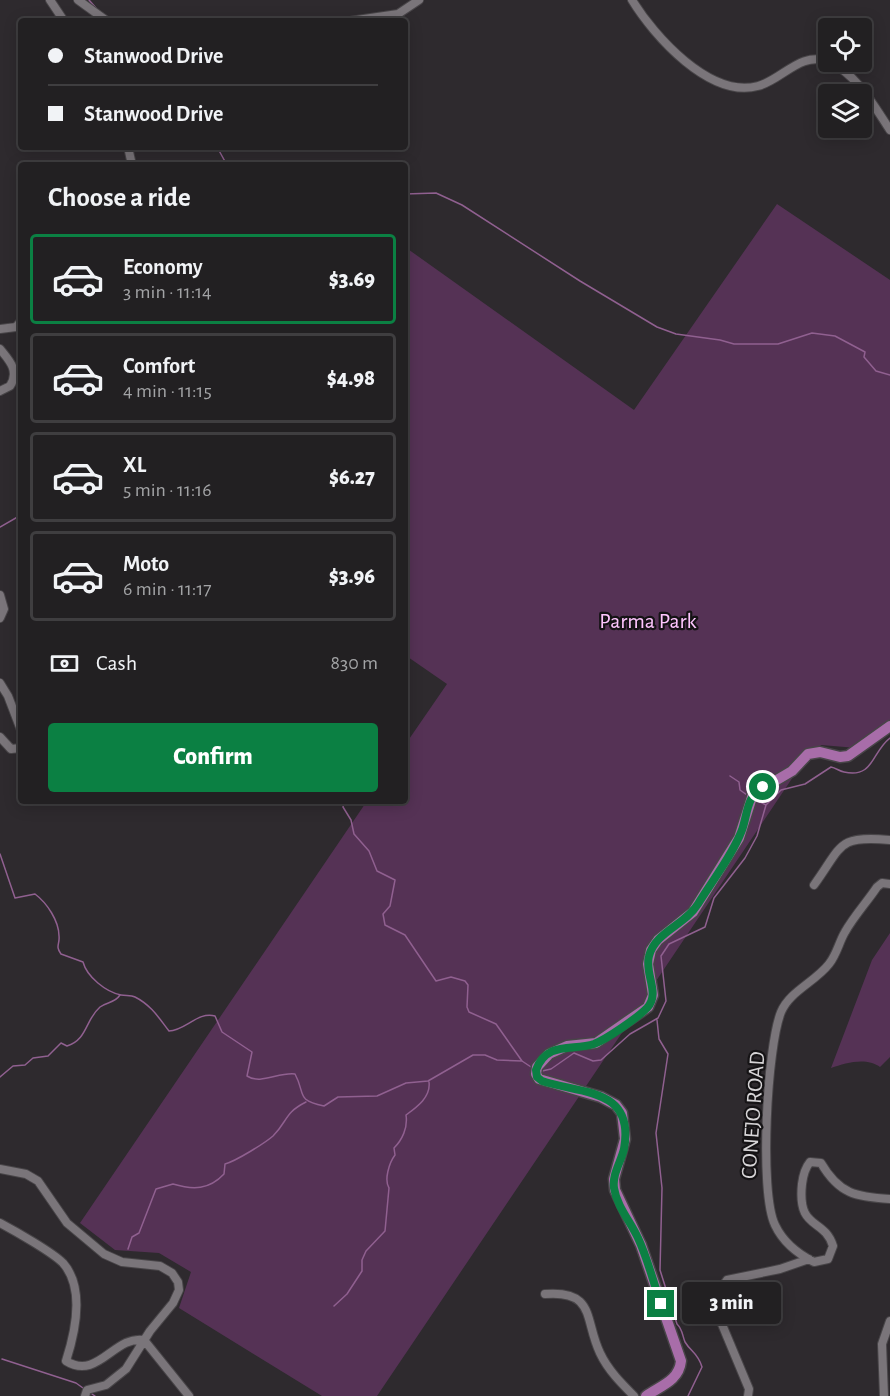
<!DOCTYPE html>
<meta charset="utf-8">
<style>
body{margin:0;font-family:"Alegreya Sans",sans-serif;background:#2a282a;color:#f1f3f6;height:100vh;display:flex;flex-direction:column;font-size:22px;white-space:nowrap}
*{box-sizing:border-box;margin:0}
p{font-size:20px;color:#a2a3a5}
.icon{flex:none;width:33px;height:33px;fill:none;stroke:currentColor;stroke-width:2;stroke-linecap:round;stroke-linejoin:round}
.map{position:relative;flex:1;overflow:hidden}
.panel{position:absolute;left:18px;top:162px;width:390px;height:642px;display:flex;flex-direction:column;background:#222022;border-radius:6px;box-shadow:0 3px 15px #0003,0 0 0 2px #3f3e40}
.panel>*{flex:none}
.hud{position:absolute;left:18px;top:18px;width:390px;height:132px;border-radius:6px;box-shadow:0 3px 15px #0003,0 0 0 2px #3f3e40;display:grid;align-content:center;height:132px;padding:0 30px;background:#222022}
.controls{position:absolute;left:818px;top:18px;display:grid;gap:12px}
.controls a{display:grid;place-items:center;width:54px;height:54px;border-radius:6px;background:#222022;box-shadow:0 3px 15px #0003,0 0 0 2px #3f3e40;font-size:30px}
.end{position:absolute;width:27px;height:27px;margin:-14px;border:8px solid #0b8043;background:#fff;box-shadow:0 0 0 3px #fff}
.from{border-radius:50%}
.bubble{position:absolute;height:42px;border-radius:6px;background:#222022;box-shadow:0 3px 15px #0003,0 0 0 2px #3f3e40;font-size:20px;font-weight:800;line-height:42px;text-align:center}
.hud b{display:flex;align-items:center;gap:21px;height:57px;font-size:22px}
.hud b+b{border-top:2px solid #3f3e40}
.hud i{width:15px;height:15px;background:#f1f3f6}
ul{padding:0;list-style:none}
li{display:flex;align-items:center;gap:18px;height:90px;margin:0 12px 9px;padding:0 18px;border:3px solid #3f3e40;border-radius:6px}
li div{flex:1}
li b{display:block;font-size:22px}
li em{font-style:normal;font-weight:800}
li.active{border-color:#0b8043}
li>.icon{width:54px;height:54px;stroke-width:1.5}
h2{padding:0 30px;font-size:27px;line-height:72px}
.pay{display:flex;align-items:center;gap:15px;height:66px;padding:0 30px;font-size:22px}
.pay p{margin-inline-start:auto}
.cta{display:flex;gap:12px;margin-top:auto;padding:12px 30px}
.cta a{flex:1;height:69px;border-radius:6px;background:#0b8043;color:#fff;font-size:24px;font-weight:800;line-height:69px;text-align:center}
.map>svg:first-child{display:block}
.green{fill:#553255}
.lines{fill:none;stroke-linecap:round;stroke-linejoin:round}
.stream{stroke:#906090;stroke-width:1.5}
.minor-casing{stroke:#484548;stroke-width:10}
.major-casing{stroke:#484548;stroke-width:13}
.minor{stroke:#7a757a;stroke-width:8}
.major{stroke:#a86da9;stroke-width:10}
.route{stroke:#0b8043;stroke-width:8}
.labels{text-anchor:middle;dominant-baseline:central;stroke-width:4.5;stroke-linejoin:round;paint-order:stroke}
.park-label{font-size:22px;fill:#fec5fe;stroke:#151315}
.street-label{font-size:22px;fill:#d7d5d7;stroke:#151315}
</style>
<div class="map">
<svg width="890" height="1396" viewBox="0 0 890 1396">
<rect width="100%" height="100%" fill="#2e2a2e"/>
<path class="green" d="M 777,204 L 890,280 L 890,726 L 857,748 L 821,745 L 793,777 L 650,990 L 652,1000 L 636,1012 L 377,1396 L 322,1396 L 179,1308 L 191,1272 L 159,1253 L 115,1250 L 80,1223 L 367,801 L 405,801 L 405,745 L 447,684 L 405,655 L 405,247 L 634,410 Z
M 890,933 L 890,1057 L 880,1067 C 866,1057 846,1063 831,1068 L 872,960 Z"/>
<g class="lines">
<path class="stream" d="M 89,0 L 96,8
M 217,147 L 227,165
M 405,194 L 436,193 L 462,205 L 580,281 L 657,327 L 676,334 L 720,340 L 734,344 L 778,344 L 812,333 L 835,336 L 865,352 L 864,357 L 876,371 L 890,375
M 0,527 L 21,515
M 730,776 L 739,782 L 740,790 L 747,795
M 756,800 L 766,805
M 344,801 L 343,807 L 351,820 L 354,834 L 369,851 L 377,871 L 395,880 L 390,906 L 383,914 L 385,925 L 405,935 L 436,981 L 451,977 L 465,981 L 468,985 L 467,1007 L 469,1012 L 496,1024 L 522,1061
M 0,854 L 15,898 L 35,894 C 47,903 59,921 59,936 C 60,944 55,946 61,954 L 83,962 C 87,977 106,992 121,995 C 126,996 131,995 135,997 C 151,1005 159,1018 169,1031 C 185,1031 198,1011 215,1016 L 222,1032 L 252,1052 L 247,1076 C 261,1085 278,1072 295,1074 C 306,1094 295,1100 324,1106 L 338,1097 L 377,1096 L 406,1083 L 428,1081 L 473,1055 L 485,1055 L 497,1060 L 522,1061 L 531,1067
M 657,1020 L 659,1039 L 668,1054 L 656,1133 L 662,1188 L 660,1270 L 677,1324 C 683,1330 682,1335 685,1342 C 691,1352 698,1353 702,1367 L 688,1396
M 542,1071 L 551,1069 L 574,1053 L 593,1061 L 601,1060 L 630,1034 L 658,1018 L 666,1001 L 661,956 L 669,944 L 705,927 L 714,898 L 745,858 L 757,836 L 766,805 L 781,790 L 805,784 L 831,767 C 836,768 839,771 844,772 C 874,779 872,751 890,738
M 0,1077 L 13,1066 L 25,1065 L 33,1058 L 48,1056 L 61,1043 L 67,1046 C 88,1039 85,1020 100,1007 C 107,1002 115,1003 120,995
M 128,1249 L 132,1237 L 139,1233 L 156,1189 L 173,1184 C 193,1190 209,1190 224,1174 L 225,1164 C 236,1161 265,1143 273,1136 C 288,1121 284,1113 306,1102
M 334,1306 L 347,1294 L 362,1271 L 362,1260 L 366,1251 L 385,1231 L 389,1188 C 384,1180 389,1163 395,1155 L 394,1148 C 402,1140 408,1128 406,1115 C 417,1107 431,1097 429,1082
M 2,1359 L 76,1383 L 83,1388
M 92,1394 L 95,1396"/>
<g class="minor-casing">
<path id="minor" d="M 50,0 L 64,21
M 78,0 L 107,21
M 632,0 C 654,36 710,99 758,86 C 782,80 801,50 829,62 C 857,74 874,106 890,130
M 350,21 L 398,14 L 419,0
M 128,147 L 132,165
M 0,329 L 16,327 L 21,321
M 0,349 C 9,360 20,371 10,386 L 0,391
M 0,595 L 4,609 L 0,618
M 0,683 L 8,696 L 21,730
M 0,737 L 11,749 L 21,748
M 890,884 L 882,883 L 877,887 C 867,902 854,916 845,932 C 839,942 837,954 829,964 C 815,982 790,991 781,1012 C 767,1047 759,1192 775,1225 C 783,1242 798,1254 814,1262 L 828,1259 L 833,1246 C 824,1217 797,1231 802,1184 C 803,1176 805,1168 810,1162 L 821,1163 C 839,1194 856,1197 890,1199
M 814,885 C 843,845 837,835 890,840
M 0,1169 L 26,1174 L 38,1181 L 67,1223 L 104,1254 L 122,1262 L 160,1266 L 172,1273 L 178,1282 L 179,1290 L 173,1303 L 150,1331 L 126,1369 L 106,1385 L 87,1390 L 85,1396
M 0,1223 C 15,1231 52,1252 63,1263 C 85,1288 75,1333 66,1361 C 98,1381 114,1335 144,1340 L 189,1396
M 545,1294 C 596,1290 584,1320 600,1353 C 608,1370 621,1383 634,1396
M 748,1396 L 749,1389 L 716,1310 L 717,1294 L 727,1280 L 780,1269 L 809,1259
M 884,1396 L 882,1344 L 890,1321"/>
</g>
<g class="major-casing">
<path id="major" d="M 646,1396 C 660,1386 679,1381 681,1361 L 641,1245 L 615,1190 L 614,1179 L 625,1139 L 622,1113 L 616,1105 L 601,1097 L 539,1079 L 536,1074 L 537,1067 L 549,1054 L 567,1046 L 596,1043 L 648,1007 L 653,995 L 648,964 L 651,950 L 658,940 L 693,912 L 739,838 L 753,794 L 792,771 L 808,754 L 820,752 L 840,757 L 848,756 L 890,726"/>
</g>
<use href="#minor" class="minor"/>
<use href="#major" class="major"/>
</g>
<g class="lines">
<path class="route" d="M 661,1304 C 653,1282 648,1259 638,1238 C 631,1222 617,1207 614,1188 C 612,1174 621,1162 624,1149 C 635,1088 582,1094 542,1081 L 537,1077 L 536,1070 C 547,1041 572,1051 594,1044 C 607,1039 637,1018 647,1008 C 661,993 644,974 649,956 C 655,932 685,925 698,904 C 712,881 732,856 742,830 C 748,813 746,797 763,787"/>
</g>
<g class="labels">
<g class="park-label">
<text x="648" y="621">Parma Park</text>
</g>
<g class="street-label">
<text transform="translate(753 1115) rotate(-86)">CONEJO ROAD</text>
</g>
</g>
</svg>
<div class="controls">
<a><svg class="icon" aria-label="locate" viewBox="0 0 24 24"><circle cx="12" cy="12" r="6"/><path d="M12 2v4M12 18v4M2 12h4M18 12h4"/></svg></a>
<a><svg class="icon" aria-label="layers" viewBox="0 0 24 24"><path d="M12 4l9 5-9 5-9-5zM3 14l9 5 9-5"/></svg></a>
</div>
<i class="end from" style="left:763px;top:787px"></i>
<i class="end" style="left:661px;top:1304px"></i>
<div class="bubble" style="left:682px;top:1282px;width:99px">3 min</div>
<div class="hud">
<b><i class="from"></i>Stanwood Drive</b>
<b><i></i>Stanwood Drive</b>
</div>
<section class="panel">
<h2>Choose a ride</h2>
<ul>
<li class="active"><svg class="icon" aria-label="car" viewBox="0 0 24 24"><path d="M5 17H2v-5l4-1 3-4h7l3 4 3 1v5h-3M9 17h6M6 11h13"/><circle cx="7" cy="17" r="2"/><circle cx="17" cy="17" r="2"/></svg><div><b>Economy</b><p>3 min · 11:14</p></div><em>$3.69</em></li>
<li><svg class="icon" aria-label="car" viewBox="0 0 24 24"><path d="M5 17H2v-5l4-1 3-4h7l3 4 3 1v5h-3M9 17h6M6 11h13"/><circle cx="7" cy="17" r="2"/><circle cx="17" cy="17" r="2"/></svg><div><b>Comfort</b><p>4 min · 11:15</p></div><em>$4.98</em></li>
<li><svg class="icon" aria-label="car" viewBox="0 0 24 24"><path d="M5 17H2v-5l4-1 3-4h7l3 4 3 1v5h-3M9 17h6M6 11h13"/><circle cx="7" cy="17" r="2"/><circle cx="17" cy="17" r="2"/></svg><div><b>XL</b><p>5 min · 11:16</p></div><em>$6.27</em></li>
<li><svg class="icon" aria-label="car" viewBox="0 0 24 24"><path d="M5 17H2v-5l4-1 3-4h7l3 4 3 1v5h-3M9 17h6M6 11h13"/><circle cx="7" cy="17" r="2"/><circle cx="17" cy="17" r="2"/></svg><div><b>Moto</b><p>6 min · 11:17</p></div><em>$3.96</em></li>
</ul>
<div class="pay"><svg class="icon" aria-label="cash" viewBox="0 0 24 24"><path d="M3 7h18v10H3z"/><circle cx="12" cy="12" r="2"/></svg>Cash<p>830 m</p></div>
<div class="cta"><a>Confirm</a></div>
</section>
</div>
